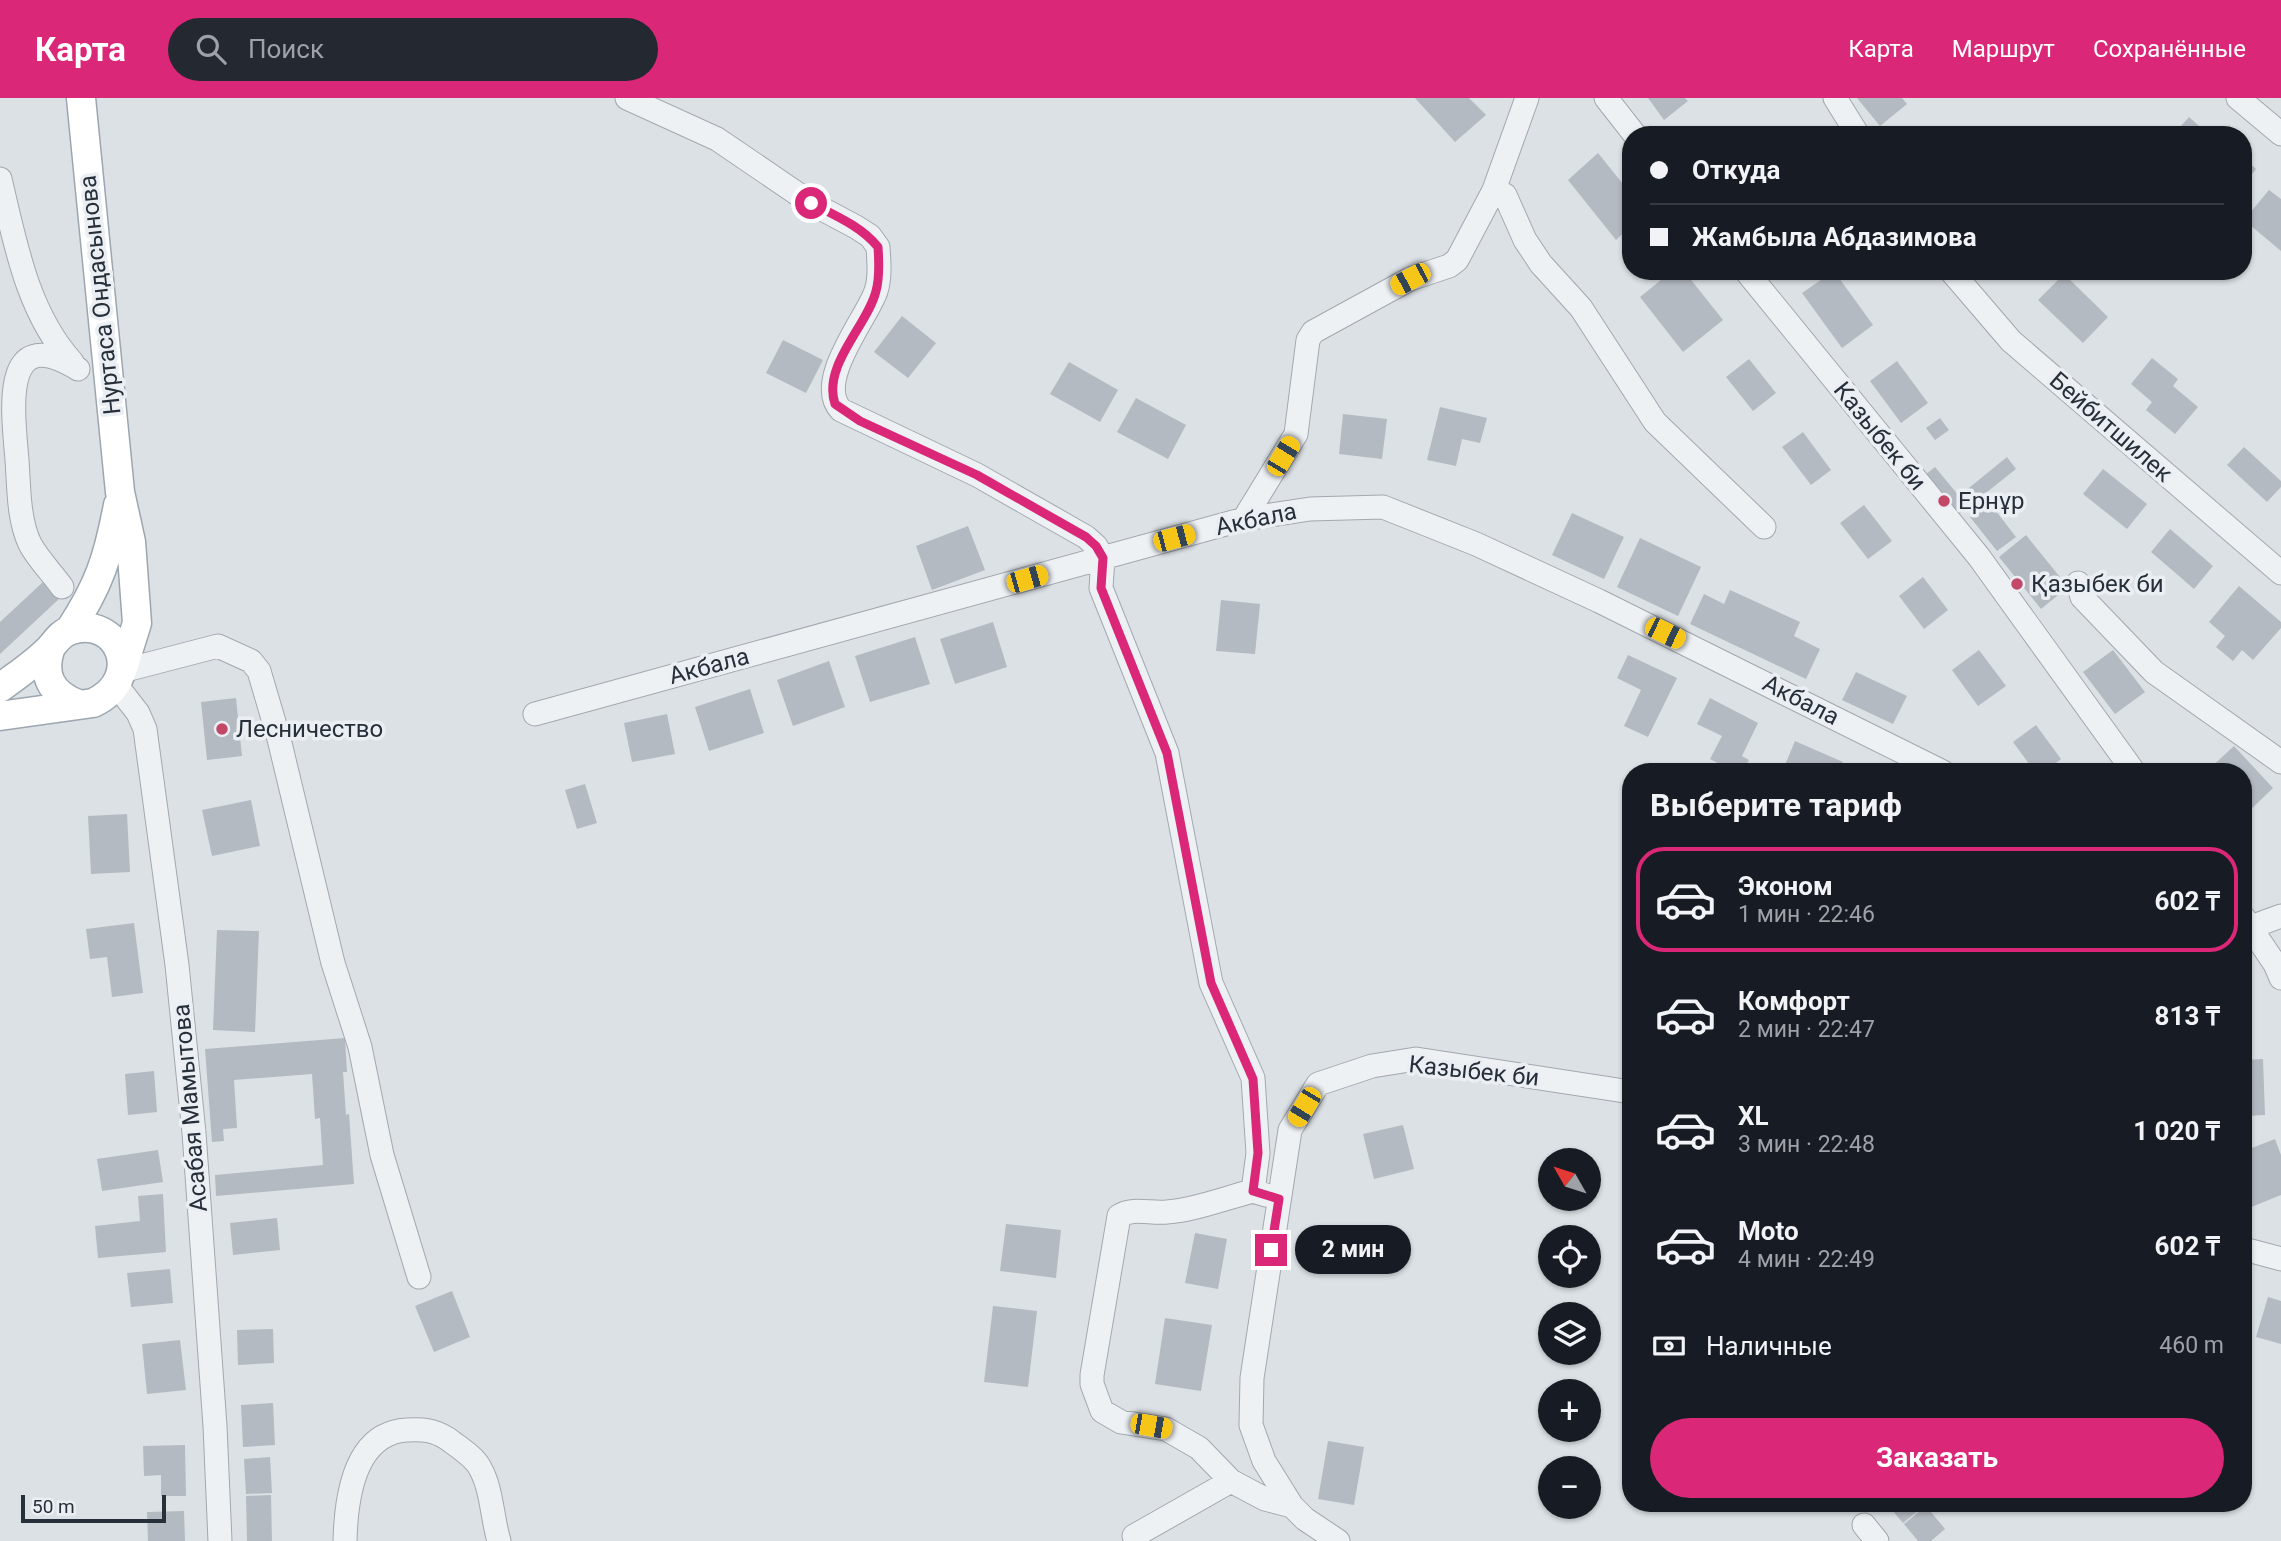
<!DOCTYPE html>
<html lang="ru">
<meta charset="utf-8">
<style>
body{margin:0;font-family:Roboto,sans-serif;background:#242831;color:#f1f3f6;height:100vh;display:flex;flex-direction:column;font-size:26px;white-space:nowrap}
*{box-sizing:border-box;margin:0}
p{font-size:23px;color:#9ea1a6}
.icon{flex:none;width:38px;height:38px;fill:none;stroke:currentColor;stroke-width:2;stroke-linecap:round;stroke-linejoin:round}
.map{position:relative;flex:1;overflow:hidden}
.side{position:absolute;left:1622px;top:665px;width:630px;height:749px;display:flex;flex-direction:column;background:#171b24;border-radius:28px;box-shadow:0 2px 5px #0004}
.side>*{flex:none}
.top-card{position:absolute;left:1622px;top:28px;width:630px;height:154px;border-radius:28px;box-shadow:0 2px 5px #0004;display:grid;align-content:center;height:154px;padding:0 28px;background:#171b24}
.needle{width:46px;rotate:309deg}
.fabs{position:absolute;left:1538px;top:1050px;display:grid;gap:14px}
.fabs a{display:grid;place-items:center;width:63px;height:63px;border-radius:50%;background:#171b24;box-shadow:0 2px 5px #0004;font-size:35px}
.scale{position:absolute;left:21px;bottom:18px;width:145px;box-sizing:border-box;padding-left:7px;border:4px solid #27303a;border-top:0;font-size:19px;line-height:24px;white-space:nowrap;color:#27303a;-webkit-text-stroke:5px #ebeff3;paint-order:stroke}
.end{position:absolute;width:32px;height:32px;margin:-16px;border:9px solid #db2777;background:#fff;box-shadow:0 0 0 4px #fff}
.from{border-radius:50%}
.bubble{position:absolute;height:49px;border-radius:24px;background:#171b24;box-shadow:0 2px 5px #0004;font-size:23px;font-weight:700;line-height:49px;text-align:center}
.car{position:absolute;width:21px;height:42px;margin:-21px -10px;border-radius:9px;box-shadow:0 0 5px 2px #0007;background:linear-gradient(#f5c518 24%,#345 0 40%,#f5c518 0 76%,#345 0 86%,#f5c518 0)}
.top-card b{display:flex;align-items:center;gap:24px;height:66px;font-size:26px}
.top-card b+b{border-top:2px solid #363941}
.top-card i{width:18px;height:18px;background:#f1f3f6}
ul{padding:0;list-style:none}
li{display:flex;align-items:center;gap:21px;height:105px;margin:0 14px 10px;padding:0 14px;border:4px solid transparent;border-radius:28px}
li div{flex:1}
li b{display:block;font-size:26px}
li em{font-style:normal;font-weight:700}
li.on{border-color:#db2777}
li>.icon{width:63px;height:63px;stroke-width:1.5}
h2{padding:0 28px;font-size:32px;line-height:84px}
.pay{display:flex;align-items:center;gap:18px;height:77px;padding:0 28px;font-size:26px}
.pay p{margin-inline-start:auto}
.button{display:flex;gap:14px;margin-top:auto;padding:14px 28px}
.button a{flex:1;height:80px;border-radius:42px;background:#db2777;color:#fff;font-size:28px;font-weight:700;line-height:80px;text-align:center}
header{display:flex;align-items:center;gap:42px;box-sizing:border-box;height:98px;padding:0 35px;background:#db2777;color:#fff}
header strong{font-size:33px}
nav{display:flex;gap:38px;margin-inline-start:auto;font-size:24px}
.search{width:490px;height:63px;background:#242831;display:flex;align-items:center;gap:18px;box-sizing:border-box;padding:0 24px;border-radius:38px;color:#9ea1a6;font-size:26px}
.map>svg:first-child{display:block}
.building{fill:#b4bac1}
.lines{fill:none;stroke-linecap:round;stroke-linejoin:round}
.minor-casing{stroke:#a2a8ae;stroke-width:25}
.major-casing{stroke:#9ca6b0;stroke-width:31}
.minor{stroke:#eef1f4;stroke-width:23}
.major{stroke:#fff;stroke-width:28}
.route{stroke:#db2777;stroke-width:9}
.poi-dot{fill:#c34868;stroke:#ebeff3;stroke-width:2.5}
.labels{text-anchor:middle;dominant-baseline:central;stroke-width:7;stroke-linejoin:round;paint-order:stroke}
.street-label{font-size:24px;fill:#27303a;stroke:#ebeff3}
.poi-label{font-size:24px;fill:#27303a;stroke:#ebeff3;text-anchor:start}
</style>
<header>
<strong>Карта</strong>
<div class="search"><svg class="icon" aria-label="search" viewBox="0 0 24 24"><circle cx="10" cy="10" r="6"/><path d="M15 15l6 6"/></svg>Поиск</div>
<nav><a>Карта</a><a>Маршрут</a><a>Сохранённые</a></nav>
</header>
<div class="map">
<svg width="2281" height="1443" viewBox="0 0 2281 1443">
<rect width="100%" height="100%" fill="#dce1e5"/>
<path class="building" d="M 1415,0 L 1469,0 L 1486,17 L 1455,44 Z
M 1648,0 L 1685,0 L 1688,3 L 1664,22 Z
M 1857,0 L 1902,0 L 1907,6 L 1880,28 Z
M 2189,19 L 2209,37 L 2173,37 Z
M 1598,55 L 1631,96 L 1631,128 L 1616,142 L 1568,82 Z
M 2244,60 L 2256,71 L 2244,86 Z
M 2269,92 L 2281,101 L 2281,153 L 2244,122 Z
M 1672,173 L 1684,173 L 1723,222 L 1683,254 L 1640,199 Z
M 1834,173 L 1873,227 L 1842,250 L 1802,195 Z
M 2064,176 L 2108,219 L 2083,245 L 2038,202 Z
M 902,218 L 936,245 L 908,280 L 874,254 Z
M 783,242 L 823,262 L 806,295 L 766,275 Z
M 2152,260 L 2178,281 L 2173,288 L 2198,309 L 2175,336 L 2146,312 L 2152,304 L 2131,286 Z
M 1749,261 L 1776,295 L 1753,313 L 1726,279 Z
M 1897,263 L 1928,305 L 1901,325 L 1870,283 Z
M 1069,264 L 1118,292 L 1100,324 L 1050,296 Z
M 1136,300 L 1186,327 L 1168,361 L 1117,334 Z
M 1440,309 L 1487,320 L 1480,345 L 1462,341 L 1456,368 L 1427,362 Z
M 1343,316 L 1387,321 L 1382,361 L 1339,356 Z
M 1940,320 L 1949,332 L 1935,342 L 1926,330 Z
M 1803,334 L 1831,372 L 1811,387 L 1782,349 Z
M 2244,349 L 2281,383 L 2281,389 L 2267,404 L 2227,367 Z
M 2007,359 L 2016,371 L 1958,417 L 1925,377 L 1935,369 L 1959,398 Z
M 2103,371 L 2147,406 L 2127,431 L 2083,396 Z
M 1989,404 L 2016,439 L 1997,453 L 1970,419 Z
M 1864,407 L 1892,443 L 1868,461 L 1840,425 Z
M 1572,415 L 1624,439 L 1604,481 L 1552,457 Z
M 968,428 L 985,472 L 932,492 L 916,448 Z
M 2170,431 L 2213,468 L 2194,491 L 2151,454 Z
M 2026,437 L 2068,489 L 2041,511 L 1999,459 Z
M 1640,440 L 1701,469 L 1678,518 L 1617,489 Z
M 1923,479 L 1948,512 L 1924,531 L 1899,498 Z
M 43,484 L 59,501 L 0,556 L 0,524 Z
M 2239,488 L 2281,524 L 2281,530 L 2253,562 L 2242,552 L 2233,563 L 2216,549 L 2225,538 L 2209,524 Z
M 1730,492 L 1800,524 L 1794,538 L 1820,551 L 1806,581 L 1690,526 L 1704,496 L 1724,506 Z
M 1221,502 L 1260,506 L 1255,556 L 1216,553 Z
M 993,524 L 1007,569 L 955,586 L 940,541 Z
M 915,539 L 930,586 L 870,604 L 855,558 Z
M 1979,552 L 2006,588 L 1978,608 L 1952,572 Z
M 2113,552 L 2145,594 L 2115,616 L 2083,574 Z
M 1628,557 L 1677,580 L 1648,639 L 1624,628 L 1641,592 L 1617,580 Z
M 829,563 L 845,609 L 793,628 L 777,582 Z
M 1856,574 L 1907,598 L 1893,626 L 1842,602 Z
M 750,591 L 764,635 L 709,653 L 695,609 Z
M 236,600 L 242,658 L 207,662 L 201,604 Z
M 1710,600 L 1758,625 L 1742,658 L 1749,662 L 1743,674 L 1735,674 L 1710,661 L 1722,638 L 1697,626 Z
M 667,616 L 675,656 L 632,664 L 624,625 Z
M 2036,627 L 2061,661 L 2056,665 L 2062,674 L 2035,674 L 2013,644 Z
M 1795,643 L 1843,664 L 1838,674 L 1782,674 Z
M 2234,648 L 2273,690 L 2244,718 L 2244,674 L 2206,674 Z
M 585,686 L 597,725 L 577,731 L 565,692 Z
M 251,702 L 260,748 L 212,758 L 202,712 Z
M 127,716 L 130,774 L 91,776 L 88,718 Z
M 134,825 L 143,895 L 112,899 L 107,859 L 90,861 L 86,831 Z
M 217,832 L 259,833 L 255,934 L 213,932 Z
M 345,940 L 347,974 L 343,974 L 346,1017 L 349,1016 L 354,1086 L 216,1098 L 215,1077 L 323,1067 L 320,1020 L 315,1021 L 312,976 L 234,982 L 237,1030 L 223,1031 L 224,1043 L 212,1044 L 205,951 Z
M 2263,961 L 2265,1017 L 2244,1018 L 2244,962 Z
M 154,973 L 157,1014 L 128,1017 L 125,976 Z
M 1403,1027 L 1414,1071 L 1374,1081 L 1363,1036 Z
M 2275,1041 L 2281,1057 L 2281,1097 L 2249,1110 L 2244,1095 L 2244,1053 Z
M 158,1052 L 163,1084 L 102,1093 L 97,1061 Z
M 163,1096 L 166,1154 L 98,1160 L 95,1128 L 140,1123 L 138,1098 Z
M 277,1120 L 280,1152 L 233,1157 L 230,1125 Z
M 1006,1126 L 1061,1132 L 1056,1180 L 1000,1173 Z
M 1195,1135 L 1227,1141 L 1218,1191 L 1185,1185 Z
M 170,1171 L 173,1205 L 131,1209 L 127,1175 Z
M 452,1193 L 470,1239 L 434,1254 L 415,1208 Z
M 2268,1199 L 2281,1203 L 2281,1246 L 2256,1239 Z
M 993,1208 L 1037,1213 L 1028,1289 L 984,1284 Z
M 1165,1220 L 1212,1227 L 1201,1293 L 1155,1286 Z
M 273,1231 L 274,1265 L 238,1267 L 237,1232 Z
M 180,1242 L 186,1292 L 147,1296 L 142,1246 Z
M 273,1305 L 275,1347 L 243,1349 L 241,1307 Z
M 1328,1343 L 1364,1349 L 1354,1407 L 1318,1401 Z
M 185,1347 L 186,1398 L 161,1398 L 161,1377 L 144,1378 L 143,1348 Z
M 270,1359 L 272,1395 L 246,1396 L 244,1361 Z
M 271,1397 L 272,1443 L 247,1443 L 246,1398 Z
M 1886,1405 L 1923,1405 L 1925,1407 L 1903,1425 Z
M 1926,1408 L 1945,1431 L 1931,1443 L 1918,1443 L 1904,1426 Z
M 184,1413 L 185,1443 L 148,1443 L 147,1414 Z"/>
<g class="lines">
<g class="minor-casing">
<path id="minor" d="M 627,0 L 717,41 L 811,105 L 856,129 L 870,138 L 878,149 C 879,164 881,184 874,198 C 862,226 815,285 841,312 L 977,377 L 1086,439 L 1096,448 L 1103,460 L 1101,490 L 1167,655 L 1211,885 L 1253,980 L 1258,1055 L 1253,1093
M 1606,0 L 1635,37
M 1835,0 L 1858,37
M 2238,0 L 2281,36
M 0,81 C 15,144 27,214 72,264
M 1494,92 L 1505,97 L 1525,142 L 1541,166 L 1581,210 L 1655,324 L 1764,429
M 1746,173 L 1979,459 L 2134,674
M 1951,173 L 2011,243 L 2281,475
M 1244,421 L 1296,336 L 1308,242 L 1313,234 L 1410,181 L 1449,168 L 1457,162 L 1494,92 L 1527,0
M 2078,485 L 2082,499 L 2154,574 L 2281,664
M 62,489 C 52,475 38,461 30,446 C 18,421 19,388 17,362 C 13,313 0,223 78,271
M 122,573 L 218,548 L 251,563 L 259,573 L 279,641 L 333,865 L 360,949 L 382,1057 L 419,1179
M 117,588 L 138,615 L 145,631 L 177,867 L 194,1035 L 215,1328 L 220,1443
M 535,616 L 1244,421 L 1310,411 L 1383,409 L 1476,446 L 1599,503 L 1943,674
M 2244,820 L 2275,866 L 2281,880
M 2251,829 L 2281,818
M 1266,1097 L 1253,1093 C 1225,1100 1195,1112 1167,1114 C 1151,1116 1133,1109 1119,1118 L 1092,1277 L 1092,1286 L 1102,1313 L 1121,1324 L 1166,1331 L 1199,1350 L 1231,1383 L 1265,1401 L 1292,1408 L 1305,1421 L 1338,1443
M 2244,1151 L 2281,1161
M 1292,1408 L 1264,1363 L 1251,1327 L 1252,1280 L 1290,1032 L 1318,986 L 1372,968 L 1416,961 L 1631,994
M 1864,1427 L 1877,1443
M 1134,1438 L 1231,1383
M 345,1443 C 346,1402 353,1335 407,1332 C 423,1331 434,1332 448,1341 C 458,1349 474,1358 480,1370 C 492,1391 492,1420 499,1443"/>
</g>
<g class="major-casing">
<path id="major" d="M 81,0 L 120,394 L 131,444 L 137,525 L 122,573
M 69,533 C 99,488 108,460 118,407
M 51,549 C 41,577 51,596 78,606
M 0,590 C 17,577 36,565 51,549 C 57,542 61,535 71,532 C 118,517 146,580 93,605 L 0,618"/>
</g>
<use href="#minor" class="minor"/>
<use href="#major" class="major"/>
</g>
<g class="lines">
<path class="route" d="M 811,105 C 834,117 861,128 878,149 C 879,163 880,179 876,193 C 868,227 822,267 835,306 L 860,323 L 977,377 L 1086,439 L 1096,448 L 1103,460 L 1101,490 L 1167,655 L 1211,885 L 1253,981 L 1258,1055 L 1253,1093 L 1279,1101 L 1271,1152"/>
</g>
<g class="poi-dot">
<circle cx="1944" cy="403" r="7"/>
<circle cx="2017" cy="486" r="7"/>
<circle cx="222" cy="631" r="7"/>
</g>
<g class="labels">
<g class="street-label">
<text transform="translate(100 197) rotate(-96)">Нуртаса Ондасынова</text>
<text transform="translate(2111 329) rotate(41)">Бейбитшилек</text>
<text transform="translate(1880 338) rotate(51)">Казыбек би</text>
<text transform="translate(1256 421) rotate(-12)">Акбала</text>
<text transform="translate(709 568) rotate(-15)">Акбала</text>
<text transform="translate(1801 602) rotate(27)">Акбала</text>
<text transform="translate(1474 973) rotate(6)">Казыбек би</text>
<text transform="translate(190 1010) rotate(-95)">Асабая Мамытова</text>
</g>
<g class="poi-label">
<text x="1958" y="403">Ернұр</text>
<text x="2031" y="486">Қазыбек би</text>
<text x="236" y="631">Лесничество</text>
</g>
</g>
</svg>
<div class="fabs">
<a><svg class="needle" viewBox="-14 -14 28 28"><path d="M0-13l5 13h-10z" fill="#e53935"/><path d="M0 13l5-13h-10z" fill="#9ea1a6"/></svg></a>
<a><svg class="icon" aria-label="locate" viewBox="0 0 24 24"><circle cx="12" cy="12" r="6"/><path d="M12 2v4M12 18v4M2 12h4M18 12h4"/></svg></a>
<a><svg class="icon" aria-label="layers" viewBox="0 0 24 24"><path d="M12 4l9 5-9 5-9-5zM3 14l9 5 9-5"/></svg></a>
<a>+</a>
<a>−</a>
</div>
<div class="scale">50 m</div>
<i class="end from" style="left:811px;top:105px"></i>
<i class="end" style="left:1271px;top:1152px"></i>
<div class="bubble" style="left:1295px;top:1127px;width:116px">2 мин</div>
<i class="car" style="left:1410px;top:181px;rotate:242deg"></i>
<i class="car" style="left:1283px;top:358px;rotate:31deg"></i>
<i class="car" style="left:1174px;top:440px;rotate:75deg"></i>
<i class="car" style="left:1027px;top:481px;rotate:74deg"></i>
<i class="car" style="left:1665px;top:535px;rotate:116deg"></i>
<i class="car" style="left:1304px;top:1009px;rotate:211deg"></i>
<i class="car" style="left:1151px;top:1328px;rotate:100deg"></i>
<div class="top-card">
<b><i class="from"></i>Откуда</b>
<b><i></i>Жамбыла Абдазимова</b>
</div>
<section class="side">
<h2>Выберите тариф</h2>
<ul>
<li class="on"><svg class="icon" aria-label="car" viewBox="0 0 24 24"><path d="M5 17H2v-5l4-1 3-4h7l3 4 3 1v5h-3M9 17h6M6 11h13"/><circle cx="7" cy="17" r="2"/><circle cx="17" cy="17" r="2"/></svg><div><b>Эконом</b><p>1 мин · 22:46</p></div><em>602 ₸</em></li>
<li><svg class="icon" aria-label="car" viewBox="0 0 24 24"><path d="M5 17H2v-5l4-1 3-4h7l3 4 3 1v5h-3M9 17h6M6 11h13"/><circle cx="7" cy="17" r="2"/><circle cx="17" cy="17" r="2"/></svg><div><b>Комфорт</b><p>2 мин · 22:47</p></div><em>813 ₸</em></li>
<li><svg class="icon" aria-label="car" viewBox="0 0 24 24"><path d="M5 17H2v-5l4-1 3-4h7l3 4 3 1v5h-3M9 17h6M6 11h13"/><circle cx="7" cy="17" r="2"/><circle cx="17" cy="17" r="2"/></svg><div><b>XL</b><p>3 мин · 22:48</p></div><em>1 020 ₸</em></li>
<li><svg class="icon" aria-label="car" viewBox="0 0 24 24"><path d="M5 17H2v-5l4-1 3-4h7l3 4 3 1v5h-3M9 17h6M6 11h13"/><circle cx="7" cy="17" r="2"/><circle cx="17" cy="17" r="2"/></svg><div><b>Moto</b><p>4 мин · 22:49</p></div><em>602 ₸</em></li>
</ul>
<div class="pay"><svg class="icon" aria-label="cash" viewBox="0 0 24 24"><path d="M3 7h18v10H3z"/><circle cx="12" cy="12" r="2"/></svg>Наличные<p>460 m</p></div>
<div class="button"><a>Заказать</a></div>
</section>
</div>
